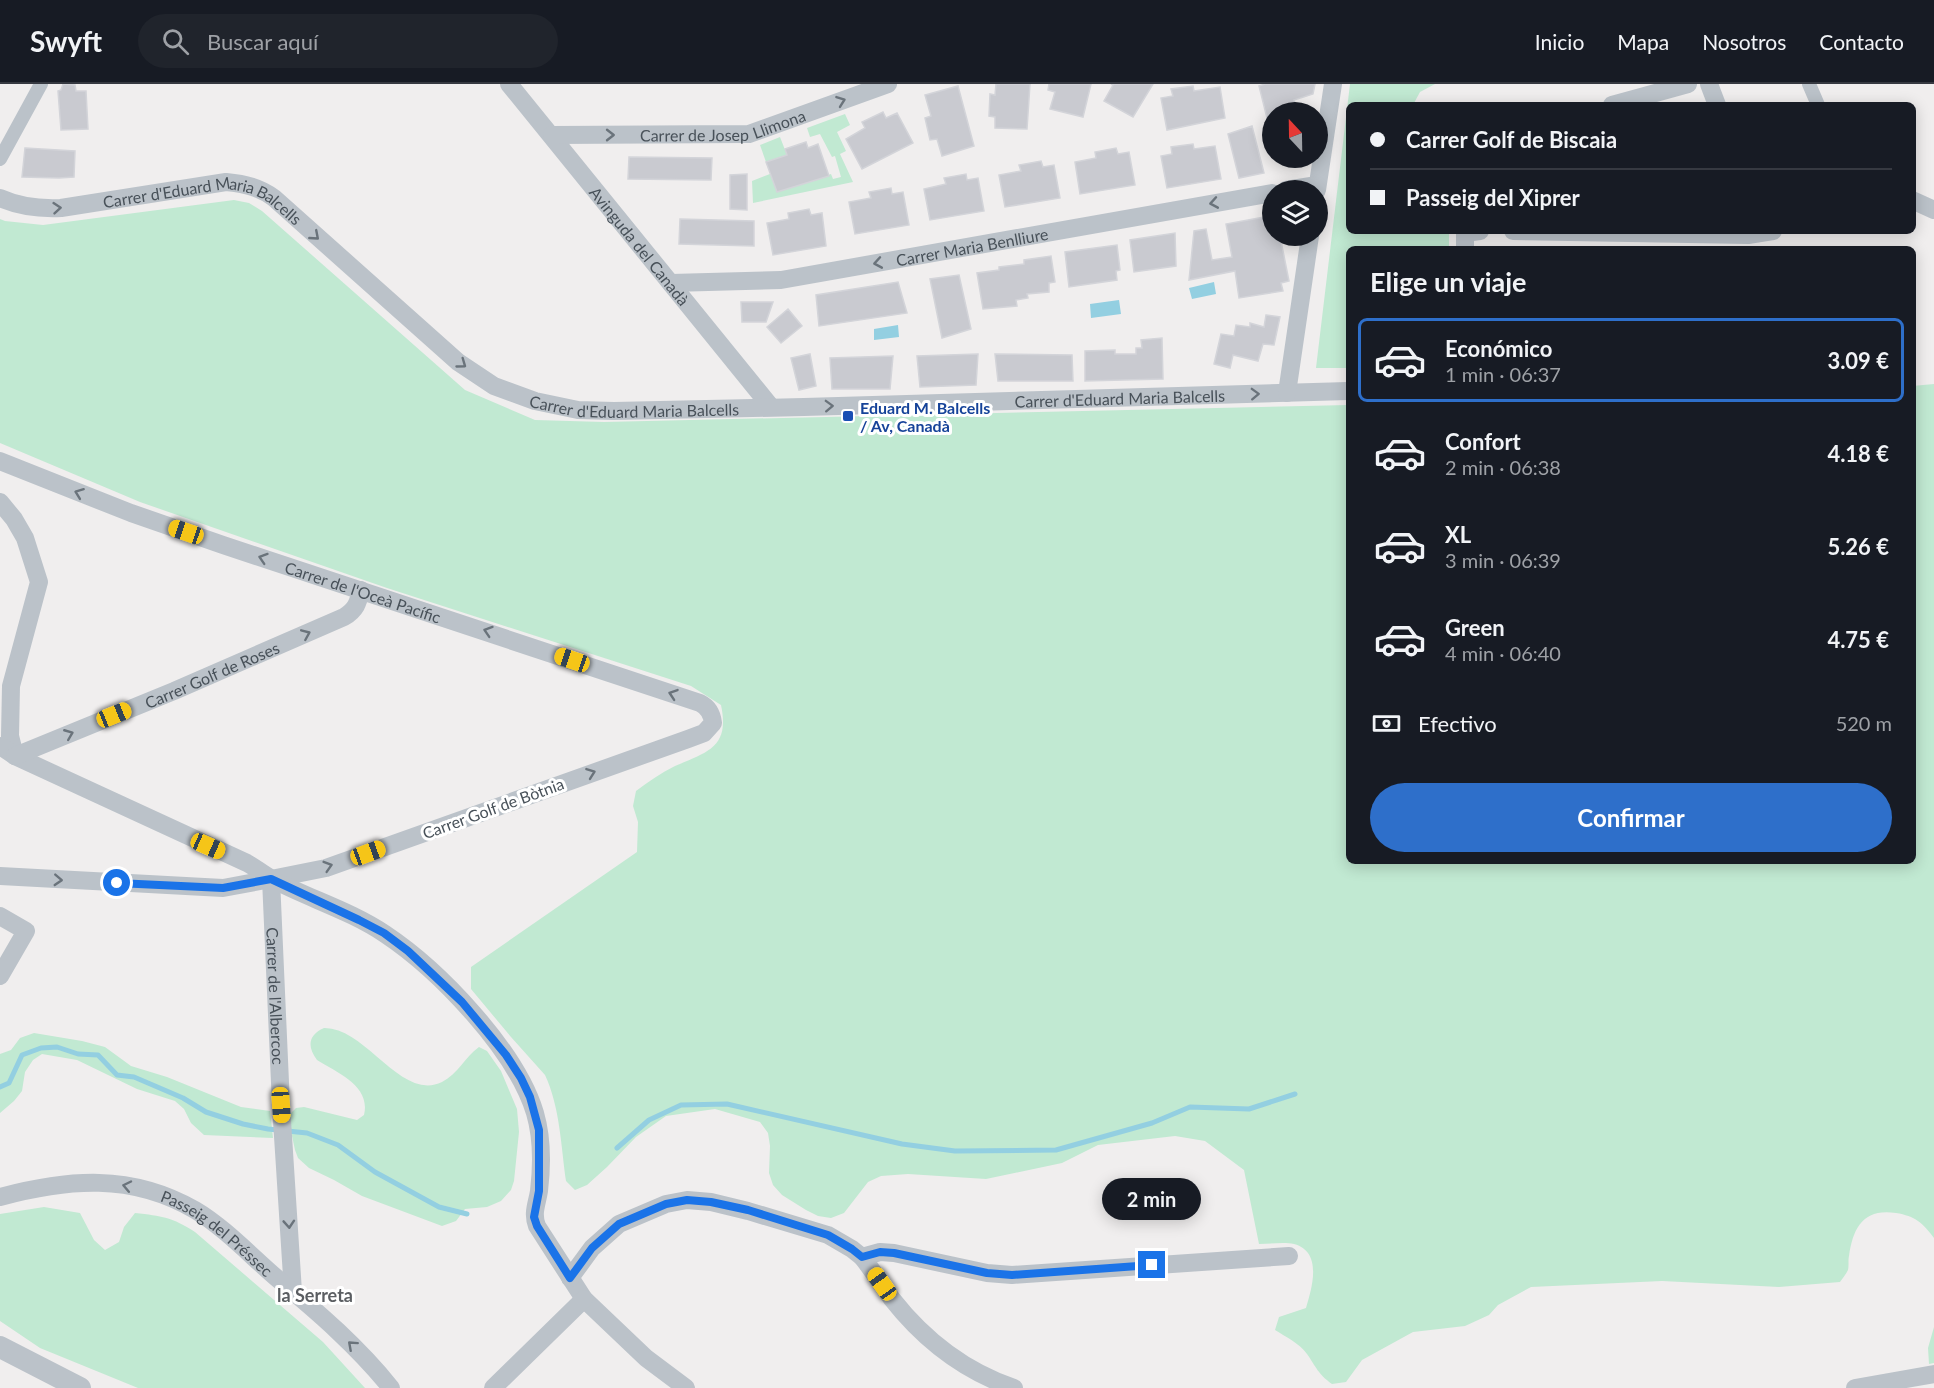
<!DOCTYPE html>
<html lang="es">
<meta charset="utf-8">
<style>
body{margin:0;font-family:Lato,sans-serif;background:#20242c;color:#f1f3f6;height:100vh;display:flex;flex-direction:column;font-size:22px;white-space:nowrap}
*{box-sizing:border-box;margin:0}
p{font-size:20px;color:#9ea1a6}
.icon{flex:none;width:33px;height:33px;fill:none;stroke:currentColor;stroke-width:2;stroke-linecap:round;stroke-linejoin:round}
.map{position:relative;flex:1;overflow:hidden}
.details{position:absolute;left:1346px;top:162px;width:570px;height:618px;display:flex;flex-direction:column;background:#171b24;border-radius:9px;box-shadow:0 3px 15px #0003}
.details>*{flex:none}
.hud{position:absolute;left:1346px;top:18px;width:570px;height:132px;border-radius:9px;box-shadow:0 3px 15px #0003;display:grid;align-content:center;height:132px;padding:0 24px;background:#171b24}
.needle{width:39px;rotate:338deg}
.controls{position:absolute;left:1262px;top:18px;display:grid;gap:12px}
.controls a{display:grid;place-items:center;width:66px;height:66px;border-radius:50%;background:#171b24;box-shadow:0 3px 15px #0003;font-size:30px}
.end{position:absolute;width:27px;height:27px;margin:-14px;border:8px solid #1a73e8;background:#fff;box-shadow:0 0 0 3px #fff}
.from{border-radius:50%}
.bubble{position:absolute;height:42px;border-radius:21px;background:#171b24;box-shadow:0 3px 15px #0003;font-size:20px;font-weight:700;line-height:42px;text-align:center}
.car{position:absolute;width:18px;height:36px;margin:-18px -9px;border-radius:8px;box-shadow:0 0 4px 2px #0007;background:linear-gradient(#f5c518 24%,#345 0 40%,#f5c518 0 76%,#345 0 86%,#f5c518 0)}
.hud b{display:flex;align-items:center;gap:21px;height:57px;font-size:22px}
.hud b+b{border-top:2px solid #363941}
.hud i{width:15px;height:15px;background:#f1f3f6}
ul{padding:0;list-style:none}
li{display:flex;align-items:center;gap:18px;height:84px;margin:0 12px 9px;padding:0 12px;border:3px solid transparent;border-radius:9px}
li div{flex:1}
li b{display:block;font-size:22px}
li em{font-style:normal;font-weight:700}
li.active{border-color:#2e6fca}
li>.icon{width:54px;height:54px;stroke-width:1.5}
h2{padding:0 24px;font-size:27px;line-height:72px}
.pay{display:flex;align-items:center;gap:15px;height:66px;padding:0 24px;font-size:22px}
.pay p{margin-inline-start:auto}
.action{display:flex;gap:12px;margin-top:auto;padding:12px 24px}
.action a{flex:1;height:69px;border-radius:36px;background:#2e6fca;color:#fff;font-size:24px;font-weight:700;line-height:69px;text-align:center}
header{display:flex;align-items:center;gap:36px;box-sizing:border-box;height:84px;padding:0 30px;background:#171b24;border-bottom:2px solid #363941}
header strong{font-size:28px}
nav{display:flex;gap:33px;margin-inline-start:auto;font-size:21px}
.search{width:420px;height:54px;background:#20242c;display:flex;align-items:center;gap:15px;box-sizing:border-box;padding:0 21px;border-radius:33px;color:#9ea1a6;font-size:22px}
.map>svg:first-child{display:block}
.green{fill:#c1e9d2}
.water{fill:#93cfe1}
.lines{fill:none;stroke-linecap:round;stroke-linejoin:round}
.stream{stroke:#93cfe1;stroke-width:5}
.building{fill:#c9cad0;stroke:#d3d4d9;stroke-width:1.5}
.pedestrian{stroke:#bbc2c9;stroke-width:14}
.minor{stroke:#bbc2c9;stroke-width:18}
.tertiary{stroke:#bbc2c9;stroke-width:22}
.oneway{stroke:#6a737b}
.route{stroke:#1a73e8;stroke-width:8}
.transit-dot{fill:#1a4fb4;stroke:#fff;stroke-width:2}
.labels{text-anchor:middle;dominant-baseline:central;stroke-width:6;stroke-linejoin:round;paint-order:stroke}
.street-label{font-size:16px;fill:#485159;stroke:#fff}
.transit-label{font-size:16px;font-weight:bold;fill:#164399;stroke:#fff;text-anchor:start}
.neighbourhood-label{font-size:18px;font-weight:bold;fill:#5b5e62;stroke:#fff}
</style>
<header>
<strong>Swyft</strong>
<div class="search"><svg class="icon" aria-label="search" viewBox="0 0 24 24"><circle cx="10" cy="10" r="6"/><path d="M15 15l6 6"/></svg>Buscar aquí</div>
<nav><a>Inicio</a><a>Mapa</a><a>Nosotros</a><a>Contacto</a></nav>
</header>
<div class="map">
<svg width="1934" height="1304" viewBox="0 0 1934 1304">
<rect width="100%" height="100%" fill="#f0eeee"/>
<path class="green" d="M 1350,0 L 1435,0 L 1420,8 L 1413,21 L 1348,21 L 1348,147 L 1449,147 L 1449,165 L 1348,165 L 1348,284 L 1316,284 Z
M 845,30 L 850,41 L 837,48 L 846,67 L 840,70 L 853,98 L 753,119 L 752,97 L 770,90 L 777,108 L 831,90 L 833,95 L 841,93 L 835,72 L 832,73 L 820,50 L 810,53 L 807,44 Z
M 780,53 L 787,71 L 766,78 L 760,61 Z
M 234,116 L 249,119 L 262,127 L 465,306 L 535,336 L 604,338 L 1348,321 L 1348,777 L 1912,777 L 1912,302 L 1934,300 L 1934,1154 C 1923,1139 1915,1132 1896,1129 C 1864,1124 1853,1143 1849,1172 C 1848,1176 1849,1182 1848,1186 C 1846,1190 1842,1195 1840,1198 L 1779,1203 L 1662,1197 L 1531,1203 L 1498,1221 L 1489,1231 L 1465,1242 L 1413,1248 L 1362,1276 L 1346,1298 L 1332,1300 C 1318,1290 1316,1283 1307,1270 C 1299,1259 1286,1253 1275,1246 L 1279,1233 L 1306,1224 C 1312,1203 1323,1168 1294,1160 C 1284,1158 1270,1160 1259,1160 L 1244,1086 L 1205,1057 L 1175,1052 L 1098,1061 L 1062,1079 L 986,1095 L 908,1090 L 881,1092 L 868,1098 L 844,1129 L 831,1134 L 818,1132 L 806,1126 L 782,1111 L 773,1101 L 769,1089 L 770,1062 L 768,1049 L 760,1038 L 715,1025 L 666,1032 L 636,1053 L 607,1083 L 587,1101 L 575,1106 L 566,1097 C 561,1062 560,1023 545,991 L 511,953 L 471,905 L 471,883 L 637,768 L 638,738 L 633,722 L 636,707 C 648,698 661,689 675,682 C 708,668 730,663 721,621 L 691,602 L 387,504 L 140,418 L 0,359 L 0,135 L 5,137 L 43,141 Z
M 324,944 C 366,943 401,1018 442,998 C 458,990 465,973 479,963 L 487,967 L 501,987 L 517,1025 L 519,1048 L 514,1097 L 511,1106 L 501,1117 L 487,1123 L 465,1125 L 456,1137 L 442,1142 L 362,1112 L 334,1096 L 309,1084 L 298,1074 L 295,1066 L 289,1038 L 290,1030 L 296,1024 L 304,1023 L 357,1036 L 364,1031 C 371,1002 338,989 317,976 C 307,963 308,951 324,944 Z
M 34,949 L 82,957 L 105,963 L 131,982 L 167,993 L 241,1023 L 270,1027 L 273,1054 L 204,1051 L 191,1039 L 184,1025 L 175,1017 L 137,1005 L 77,976 L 42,970 L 33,976 L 25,988 L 22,1007 L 14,1017 L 0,1029 L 0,970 L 11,966 L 20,954 Z
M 44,1123 L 80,1129 L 94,1156 L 105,1166 L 119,1158 L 124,1143 L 135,1129 C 162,1132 172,1133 195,1148 L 323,1258 L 365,1304 L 138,1304 L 40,1264 L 0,1237 L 0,1130 Z
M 1934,1243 L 1934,1279 L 1929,1280 L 1928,1264 Z"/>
<path class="water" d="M 1214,198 L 1216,210 L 1192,215 L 1189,204 Z
M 1119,216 L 1121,230 L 1091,234 L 1090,220 Z
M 898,241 L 899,253 L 874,256 L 874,245 Z"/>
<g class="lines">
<path class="stream" d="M 0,1003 L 9,999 L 22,971 L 41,964 L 57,963 L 78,970 L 98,971 L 117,991 L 134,993 L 183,1014 L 206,1028 L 243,1040 L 268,1045 L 307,1049 L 338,1061 L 375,1088 L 439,1123 L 467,1130
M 617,1064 L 649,1036 L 681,1021 L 727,1020 L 902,1060 L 955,1067 L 1056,1066 L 1152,1039 L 1190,1023 L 1249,1025 L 1295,1010"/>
</g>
<path class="building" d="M 63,0 L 75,1 L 76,7 L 86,7 L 88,45 L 61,46 L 58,7 L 61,6 Z
M 996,0 L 1030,0 L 1027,45 L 995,44 L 995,33 L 989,32 L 990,10 L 995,11 Z
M 1049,0 L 1091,0 L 1083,33 L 1050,25 L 1055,8 L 1048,6 Z
M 1111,0 L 1153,0 L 1133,33 L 1104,17 L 1113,1 Z
M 1265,0 L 1315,0 L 1313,10 L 1294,16 L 1297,28 L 1272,28 L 1272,54 L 1259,2 Z
M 958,2 L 974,62 L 942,72 L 937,55 L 930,56 L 925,34 L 931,32 L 925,11 Z
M 1193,2 L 1194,7 L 1220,3 L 1225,34 L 1167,46 L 1161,14 L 1173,12 L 1171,5 Z
M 883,28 L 886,34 L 897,29 L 913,59 L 862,85 L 846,55 L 865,44 L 862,38 Z
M 1252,42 L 1264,89 L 1239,94 L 1228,50 Z
M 806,58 L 808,64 L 818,60 L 829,92 L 777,108 L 766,78 L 787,71 L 785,65 Z
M 1193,60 L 1194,65 L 1215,62 L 1221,95 L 1167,104 L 1161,72 L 1172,70 L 1171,63 Z
M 25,64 L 75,67 L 74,93 L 59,94 L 22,93 Z
M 1116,64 L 1118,70 L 1129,68 L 1135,101 L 1080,110 L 1075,78 L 1096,74 L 1095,68 Z
M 629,73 L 712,74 L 711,96 L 628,95 Z
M 1041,77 L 1043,83 L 1054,81 L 1060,114 L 1005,123 L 999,91 L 1021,87 L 1019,81 Z
M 747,90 L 747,126 L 730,125 L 730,91 Z
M 966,90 L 967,96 L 978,94 L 984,127 L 930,136 L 924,105 L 946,100 L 944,94 Z
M 891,104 L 892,110 L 903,108 L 909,141 L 855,150 L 849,118 L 871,114 L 869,108 Z
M 809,125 L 811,131 L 822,129 L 826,162 L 773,171 L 767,139 L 789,135 L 788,129 Z
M 1270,132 L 1272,152 L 1280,152 L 1289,197 L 1281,199 L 1283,207 L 1239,214 L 1235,187 L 1189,196 L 1194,147 L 1206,145 L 1212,176 L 1232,173 L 1226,140 Z
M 680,135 L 754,137 L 754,162 L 679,160 Z
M 1175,149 L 1176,182 L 1134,188 L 1130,156 Z
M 1117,161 L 1120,186 L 1116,187 L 1117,196 L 1069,203 L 1065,168 Z
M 1051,172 L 1055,198 L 1049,199 L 1049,208 L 1027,210 L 1028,214 L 1016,216 L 1017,222 L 983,225 L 977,189 L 999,186 L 999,183 L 1024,180 L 1024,176 Z
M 959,191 L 971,245 L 942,254 L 930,195 Z
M 898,198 L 907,229 L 819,242 L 816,211 Z
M 741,218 L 773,218 L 766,238 L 742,238 Z
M 788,225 L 802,242 L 781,259 L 767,243 Z
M 1266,231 L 1280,233 L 1274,261 L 1263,260 L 1258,277 L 1233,271 L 1230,284 L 1214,280 L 1221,250 L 1234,252 L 1236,241 L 1250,243 L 1250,239 L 1264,243 Z
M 1162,254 L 1163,295 L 1085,297 L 1085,267 L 1115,266 L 1115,270 L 1136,270 L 1136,264 L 1142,264 L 1141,256 Z
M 810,270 L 816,302 L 799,306 L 791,274 Z
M 978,270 L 976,301 L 920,303 L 917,272 Z
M 995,270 L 1072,271 L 1073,297 L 998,297 Z
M 893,272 L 890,305 L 832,305 L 830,274 Z"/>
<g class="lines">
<path class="pedestrian" d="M 1809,0 L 1818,21
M 0,75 L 41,0"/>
<g class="minor">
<path id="s1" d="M 509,0 L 771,323"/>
<path d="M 1709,0 L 1717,21"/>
<path d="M 1612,21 L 1688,0"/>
<path id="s2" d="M 552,51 L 749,50 L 888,0"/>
<path d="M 1286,106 L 1317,101"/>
<path d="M 1317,106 L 1333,0"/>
<path id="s3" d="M 0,114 C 20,123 39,125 61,124 L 226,98 C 245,100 259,103 274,114 L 458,278 L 494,302 L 535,317 L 578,326 L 614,327 L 804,323 L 1348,307"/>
<path d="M 1912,116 L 1934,126"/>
<path d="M 1513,147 L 1748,151 L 1773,147"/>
<path d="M 1465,165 L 1465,149 L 1480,147"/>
<path id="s4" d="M 671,199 L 781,196 L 1272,109"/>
<path d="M 1287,309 L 1310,152"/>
<path id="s5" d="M 0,377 L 131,429 L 223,461 L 700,619 C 708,623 712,630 713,639 L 704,649 L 688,655 L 326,784 L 271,795 L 223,804 L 0,792"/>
<path d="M 0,418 L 14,435 L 25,454 L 39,498 L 11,602 L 10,652 L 15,672"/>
<path d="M 0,662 L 15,672 L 247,779 C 256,784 264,791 274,796 C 310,815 351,827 385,850 C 439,886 516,966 535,1029 C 542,1053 542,1082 539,1107 C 537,1120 532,1129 537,1142 L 584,1215 L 646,1274 L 686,1304"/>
<path id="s6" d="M 15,672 L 174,607 L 344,533 C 356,526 358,519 361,506"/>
<path id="s7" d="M 271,795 L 281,1021 L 293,1208"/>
<path d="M 0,832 L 26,847 L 0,892"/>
<path id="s8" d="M 0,1113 C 68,1095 131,1089 195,1126 C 224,1143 253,1174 279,1196 C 319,1229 359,1264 391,1304"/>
<path d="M 862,1173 C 873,1187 882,1201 892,1215 C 925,1257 964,1287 1014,1304"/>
<path d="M 570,1194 L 592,1164 L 619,1140 L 666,1120 L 687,1116 L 711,1118 L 748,1127 L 828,1151 L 852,1165 L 862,1173 L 880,1168 L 894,1169 L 987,1189 L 1012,1191 L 1289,1172"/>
<path d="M 493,1304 L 584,1215"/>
<path d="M 1855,1304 L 1934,1290"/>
</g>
<path class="tertiary" d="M 0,1263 L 80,1304"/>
</g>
<defs><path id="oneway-chevron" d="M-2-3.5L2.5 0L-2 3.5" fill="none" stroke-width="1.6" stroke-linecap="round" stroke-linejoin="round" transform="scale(1.5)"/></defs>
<g class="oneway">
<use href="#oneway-chevron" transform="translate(841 17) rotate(-20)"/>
<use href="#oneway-chevron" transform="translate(610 51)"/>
<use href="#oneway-chevron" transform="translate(1214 119) rotate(170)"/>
<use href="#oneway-chevron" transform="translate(57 124) rotate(-5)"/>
<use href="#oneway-chevron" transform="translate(315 152) rotate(41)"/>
<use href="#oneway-chevron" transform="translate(878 179) rotate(170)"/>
<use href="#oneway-chevron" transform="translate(462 280) rotate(36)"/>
<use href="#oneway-chevron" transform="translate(1255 310) rotate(-2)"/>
<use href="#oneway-chevron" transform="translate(829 322) rotate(-2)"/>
<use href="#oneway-chevron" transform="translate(79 409) rotate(-159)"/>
<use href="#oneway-chevron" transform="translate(263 474) rotate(-162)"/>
<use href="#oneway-chevron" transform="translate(488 547) rotate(-162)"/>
<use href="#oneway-chevron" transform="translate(306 550) rotate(-23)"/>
<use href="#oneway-chevron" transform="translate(673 610) rotate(-161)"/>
<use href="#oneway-chevron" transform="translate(69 650) rotate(-22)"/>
<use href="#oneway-chevron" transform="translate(591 689) rotate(-20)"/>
<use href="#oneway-chevron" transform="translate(328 782) rotate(-17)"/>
<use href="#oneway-chevron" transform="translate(58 796) rotate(3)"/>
<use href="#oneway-chevron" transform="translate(127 1102) rotate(-168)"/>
<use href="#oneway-chevron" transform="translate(289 1140) rotate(86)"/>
<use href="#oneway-chevron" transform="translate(352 1261) rotate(-138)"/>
</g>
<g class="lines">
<path class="route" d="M 117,799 L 223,804 L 271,795 L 359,836 L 384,849 L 408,867 L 462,918 L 506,971 L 521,994 L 530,1013 L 539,1046 L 539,1107 L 534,1133 L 537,1142 L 570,1194 L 592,1164 L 619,1140 L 666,1120 L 687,1116 L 711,1118 L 748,1126 L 828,1151 L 852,1165 L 862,1173 L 880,1168 L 894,1169 L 987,1189 L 1012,1191 L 1152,1181"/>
</g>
<rect class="transit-dot" x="842" y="326" width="12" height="12" rx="3"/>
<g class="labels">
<g class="street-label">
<text stroke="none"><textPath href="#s2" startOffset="172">Carrer de Josep Llimona</textPath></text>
<text stroke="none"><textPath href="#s3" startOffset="210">Carrer d'Eduard Maria Balcells</textPath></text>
<text stroke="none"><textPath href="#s1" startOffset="208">Avinguda del Canadà</textPath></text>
<text stroke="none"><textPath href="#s4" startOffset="304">Carrer Maria Benlliure</textPath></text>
<text stroke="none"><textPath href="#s3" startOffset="1200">Carrer d'Eduard Maria Balcells</textPath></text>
<text stroke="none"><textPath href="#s3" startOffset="714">Carrer d'Eduard Maria Balcells</textPath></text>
<text stroke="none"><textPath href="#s5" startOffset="386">Carrer de l'Oceà Pacífic</textPath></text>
<text stroke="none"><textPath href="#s6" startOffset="213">Carrer Golf de Roses</textPath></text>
<text transform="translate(493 724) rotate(-20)">Carrer Golf de Bòtnia</text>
<text stroke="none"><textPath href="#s7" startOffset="117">Carrer de l'Albercoc</textPath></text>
<text stroke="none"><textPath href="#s8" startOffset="232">Passeig del Préssec</textPath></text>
</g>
<g class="transit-label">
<text x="860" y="323">Eduard M. Balcells<tspan x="860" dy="18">/ Av, Canadà</tspan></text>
</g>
<g class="neighbourhood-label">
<text x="315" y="1211">la Serreta</text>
</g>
</g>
</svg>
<div class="controls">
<a><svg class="needle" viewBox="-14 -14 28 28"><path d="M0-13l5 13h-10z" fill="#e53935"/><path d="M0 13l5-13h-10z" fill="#9ea1a6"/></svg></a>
<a><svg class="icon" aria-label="layers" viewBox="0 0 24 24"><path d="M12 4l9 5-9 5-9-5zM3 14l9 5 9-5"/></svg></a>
</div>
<i class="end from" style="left:117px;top:799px"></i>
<i class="end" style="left:1152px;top:1181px"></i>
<div class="bubble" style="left:1102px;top:1094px;width:99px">2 min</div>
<i class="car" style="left:186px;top:448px;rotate:289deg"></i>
<i class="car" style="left:572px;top:576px;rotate:289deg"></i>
<i class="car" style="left:114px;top:631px;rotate:68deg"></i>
<i class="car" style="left:208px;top:762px;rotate:114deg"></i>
<i class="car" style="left:368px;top:769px;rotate:70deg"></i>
<i class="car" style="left:281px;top:1021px;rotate:176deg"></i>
<i class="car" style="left:882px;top:1200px;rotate:325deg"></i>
<div class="hud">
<b><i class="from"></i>Carrer Golf de Biscaia</b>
<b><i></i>Passeig del Xiprer</b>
</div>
<section class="details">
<h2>Elige un viaje</h2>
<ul>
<li class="active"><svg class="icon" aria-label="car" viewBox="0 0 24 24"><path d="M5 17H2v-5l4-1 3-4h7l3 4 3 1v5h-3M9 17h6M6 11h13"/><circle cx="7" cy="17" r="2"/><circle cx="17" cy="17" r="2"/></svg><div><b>Económico</b><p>1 min · 06:37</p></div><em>3.09 €</em></li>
<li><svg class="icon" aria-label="car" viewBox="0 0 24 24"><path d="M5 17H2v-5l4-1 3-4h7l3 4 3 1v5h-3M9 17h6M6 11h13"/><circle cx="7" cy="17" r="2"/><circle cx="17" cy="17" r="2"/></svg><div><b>Confort</b><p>2 min · 06:38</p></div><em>4.18 €</em></li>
<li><svg class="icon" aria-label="car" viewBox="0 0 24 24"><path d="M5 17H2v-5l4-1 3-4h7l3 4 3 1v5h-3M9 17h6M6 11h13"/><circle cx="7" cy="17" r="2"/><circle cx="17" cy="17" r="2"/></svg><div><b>XL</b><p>3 min · 06:39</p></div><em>5.26 €</em></li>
<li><svg class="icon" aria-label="car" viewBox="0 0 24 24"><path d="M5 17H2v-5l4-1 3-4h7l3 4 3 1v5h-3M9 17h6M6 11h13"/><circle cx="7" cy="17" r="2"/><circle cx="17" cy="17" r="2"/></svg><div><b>Green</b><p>4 min · 06:40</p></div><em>4.75 €</em></li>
</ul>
<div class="pay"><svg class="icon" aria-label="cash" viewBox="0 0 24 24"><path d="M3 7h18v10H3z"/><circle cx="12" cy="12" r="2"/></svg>Efectivo<p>520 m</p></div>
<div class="action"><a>Confirmar</a></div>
</section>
</div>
